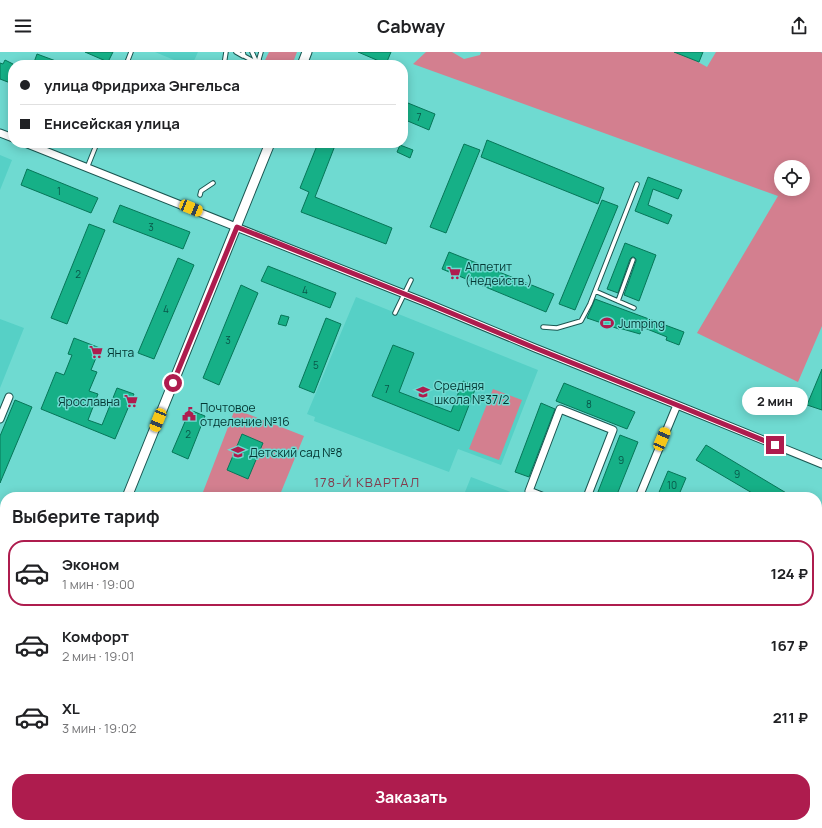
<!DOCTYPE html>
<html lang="ru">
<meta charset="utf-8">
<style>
body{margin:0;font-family:Manrope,sans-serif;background:#f6f6f6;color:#202124;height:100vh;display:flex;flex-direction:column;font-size:15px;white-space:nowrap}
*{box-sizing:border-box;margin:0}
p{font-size:13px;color:#757577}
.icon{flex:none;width:22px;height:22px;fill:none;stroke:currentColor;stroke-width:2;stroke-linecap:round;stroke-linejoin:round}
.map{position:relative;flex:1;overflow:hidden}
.side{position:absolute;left:0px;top:440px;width:822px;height:336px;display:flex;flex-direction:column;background:#fff;border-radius:16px 16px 0 0;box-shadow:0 2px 10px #0003}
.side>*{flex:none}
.top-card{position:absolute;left:8px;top:8px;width:400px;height:88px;border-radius:16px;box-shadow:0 2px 10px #0003;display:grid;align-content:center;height:88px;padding:0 12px;background:#fff}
.fabs{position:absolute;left:774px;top:108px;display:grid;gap:8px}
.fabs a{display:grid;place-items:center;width:36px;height:36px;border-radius:50%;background:#fff;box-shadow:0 2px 10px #0003;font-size:20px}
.end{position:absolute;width:18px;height:18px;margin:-9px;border:5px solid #ae1c4e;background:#fff;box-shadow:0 0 0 2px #fff}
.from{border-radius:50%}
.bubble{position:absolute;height:28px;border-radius:14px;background:#fff;box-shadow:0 2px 10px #0003;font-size:13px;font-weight:700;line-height:28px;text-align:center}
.car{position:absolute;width:12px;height:24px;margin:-12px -6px;border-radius:5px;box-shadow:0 0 3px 1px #0007;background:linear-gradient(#f5c518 24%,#345 0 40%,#f5c518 0 76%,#345 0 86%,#f5c518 0)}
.top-card b{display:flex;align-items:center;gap:14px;height:38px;font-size:15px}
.top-card b+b{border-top:1px solid #e0e0e0}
.top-card i{width:10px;height:10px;background:#202124}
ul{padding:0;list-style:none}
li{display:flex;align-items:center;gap:12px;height:66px;margin:0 8px 6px;padding:0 4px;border:2px solid transparent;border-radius:16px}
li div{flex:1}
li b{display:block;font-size:15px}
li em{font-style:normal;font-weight:700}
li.selected{border-color:#ae1c4e}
li>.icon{width:36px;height:36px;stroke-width:1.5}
h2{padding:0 12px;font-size:18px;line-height:48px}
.action{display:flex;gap:8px;margin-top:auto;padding:8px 12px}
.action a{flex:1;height:46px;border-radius:16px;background:#ae1c4e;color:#fff;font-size:16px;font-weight:700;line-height:46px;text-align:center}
header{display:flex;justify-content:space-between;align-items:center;height:52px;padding:0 12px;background:#fff;font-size:18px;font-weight:700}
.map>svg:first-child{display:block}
.built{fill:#56d0c6}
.green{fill:#d37f8f;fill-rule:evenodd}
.building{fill:#16b087;stroke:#067658}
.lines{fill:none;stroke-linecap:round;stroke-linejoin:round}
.service-casing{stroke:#1b5651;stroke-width:5.5}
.minor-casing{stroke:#1b5651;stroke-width:9}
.tertiary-casing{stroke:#1b5651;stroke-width:11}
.service{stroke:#fff;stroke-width:3.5}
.minor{stroke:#fff;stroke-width:7}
.tertiary{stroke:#fff;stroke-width:9}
.route{stroke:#ae1c4e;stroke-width:5}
.labels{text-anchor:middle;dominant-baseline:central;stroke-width:3;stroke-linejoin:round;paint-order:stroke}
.number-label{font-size:10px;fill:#085548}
.poi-label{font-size:12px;fill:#043733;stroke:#6fdad1;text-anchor:start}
.neighbourhood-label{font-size:13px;letter-spacing:1px;fill:#833b4c;stroke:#6fdad1}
</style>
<header><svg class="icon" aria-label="menu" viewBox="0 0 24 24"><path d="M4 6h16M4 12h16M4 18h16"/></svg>Cabway<svg class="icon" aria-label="share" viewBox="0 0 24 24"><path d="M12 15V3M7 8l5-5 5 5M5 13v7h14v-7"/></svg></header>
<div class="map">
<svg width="822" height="776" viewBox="0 0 822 776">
<rect width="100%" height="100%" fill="#6fdad1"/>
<path class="built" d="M 155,0 L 198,0 L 192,13 L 186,13 Z
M 0,103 L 12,108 L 0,138 Z
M 356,245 L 538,318 L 501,413 L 458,397 L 449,420 L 314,369 L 315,365 L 307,362 Z
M 0,267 L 24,276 L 0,336 Z
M 471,425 L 524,445 L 463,445 Z"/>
<path class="green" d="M 269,0 L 297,0 L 292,13 L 264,13 L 264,10 Z
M 426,0 L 452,0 L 464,7 L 480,3 L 481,0 L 680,0 L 707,15 L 716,0 L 821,0 L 822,1 L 822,274 L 798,330 L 697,281 L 778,144 L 413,12 ZM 781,115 L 803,115 L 803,137 L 781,137 Z
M 493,337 L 522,348 L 499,408 L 469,397 Z
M 235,357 L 304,384 L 279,445 L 216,445 L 203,440 Z
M 0,514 L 5,516 L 5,646 L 0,646 Z"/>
<path class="building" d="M 85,0 L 113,0 L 108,10 Z
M 358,0 L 391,0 L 386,12 Z
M 674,0 L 703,0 L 699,10 Z
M 37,2 L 64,12 L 64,13 L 33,13 Z
M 5,8 L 13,12 L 13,32 L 0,27 L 0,11 L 3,12 Z
M 403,49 L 435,62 L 429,78 L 403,67 Z
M 487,88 L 604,136 L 598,152 L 481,105 Z
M 318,91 L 336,91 L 315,145 L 392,176 L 386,192 L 301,160 L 309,140 L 300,136 Z
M 464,92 L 480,98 L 446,181 L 430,175 Z
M 400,93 L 413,98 L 410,106 L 397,100 Z
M 27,117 L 98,146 L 91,161 L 21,133 Z
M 648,125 L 682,138 L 678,147 L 653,137 L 648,153 L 672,163 L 668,172 L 635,159 Z
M 602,148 L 618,154 L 575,258 L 559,252 Z
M 120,153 L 190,180 L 183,197 L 113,170 Z
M 89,172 L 105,178 L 67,272 L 51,266 Z
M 625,191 L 656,203 L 639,249 L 624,243 L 636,209 L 636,207 L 634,205 L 632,205 L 630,207 L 618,241 L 607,237 Z
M 449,200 L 554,242 L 546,260 L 442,217 Z
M 178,206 L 194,213 L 154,307 L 138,301 Z
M 268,214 L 336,241 L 330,256 L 261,229 Z
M 241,233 L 258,241 L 219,333 L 203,326 Z
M 595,247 L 684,280 L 679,293 L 666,288 L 667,285 L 642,275 L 640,282 L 619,276 L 619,277 L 587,266 Z
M 281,263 L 289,265 L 286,274 L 278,272 Z
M 326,266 L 341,272 L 314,341 L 299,335 Z
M 74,286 L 100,296 L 91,318 L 97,320 L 89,339 L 98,342 L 88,368 L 102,373 L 117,336 L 134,342 L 115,387 L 41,357 L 56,320 L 64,323 L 72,303 L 68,302 Z
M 393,293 L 414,301 L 399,340 L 451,360 L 463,329 L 476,335 L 459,379 L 372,344 Z
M 822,317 L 822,358 L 807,353 Z
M 564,331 L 635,360 L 627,377 L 556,349 Z
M 15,348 L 32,355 L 0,431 L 0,384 Z
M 541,351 L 555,357 L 529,425 L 515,420 Z
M 190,358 L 205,364 L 188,407 L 172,400 Z
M 242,382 L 263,391 L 248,427 L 227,418 Z
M 620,383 L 638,390 L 616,445 L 596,445 Z
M 706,393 L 793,445 L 759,445 L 696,408 Z
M 668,419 L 686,426 L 678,445 L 657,445 Z"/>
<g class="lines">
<g class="service-casing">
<path id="service" d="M 236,0 L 243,4
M 243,0 L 244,4 L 257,11 L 257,13
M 252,0 L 257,11
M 126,13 L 131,0
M 224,13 L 226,0
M 260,13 L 259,7 L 261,0
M 87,116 L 97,91
M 200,143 L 201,139 L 213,131
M 595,239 L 634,256
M 618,249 L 633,208
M 395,261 L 411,228
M 543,275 L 557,276 L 581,269 L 590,252 L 637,132"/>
</g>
<g class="minor-casing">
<path id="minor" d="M 0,81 L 13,86
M 25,91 L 427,251 L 535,296 L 677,353 L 822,412
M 0,367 L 9,345
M 544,445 L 529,439 L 560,357 L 613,378 L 587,445
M 639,445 L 677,353
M 0,505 L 5,507
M 653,771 L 668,776
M 504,776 L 506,771"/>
</g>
<g class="tertiary-casing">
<path id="tertiary" d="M 302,13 L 307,0
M 127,445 L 270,91
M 0,750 L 5,743
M 44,771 L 51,776"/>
</g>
<use href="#service" class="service"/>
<use href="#minor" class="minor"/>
<use href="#tertiary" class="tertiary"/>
</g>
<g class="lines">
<path class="route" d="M 173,331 L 237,175 L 427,251 L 535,296 L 677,353 L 775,393"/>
</g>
<defs>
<g id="supermarket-bare" transform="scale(1.08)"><path d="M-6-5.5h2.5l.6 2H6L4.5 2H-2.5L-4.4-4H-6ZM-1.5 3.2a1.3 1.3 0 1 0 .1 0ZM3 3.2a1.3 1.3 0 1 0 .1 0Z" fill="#ae1c4e" stroke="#6fdad1" stroke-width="2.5" paint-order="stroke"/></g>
<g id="stadium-bare" transform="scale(1.08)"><path d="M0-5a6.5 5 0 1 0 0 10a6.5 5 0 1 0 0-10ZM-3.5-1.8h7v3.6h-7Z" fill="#ae1c4e" stroke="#6fdad1" stroke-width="2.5" paint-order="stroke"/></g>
<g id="school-bare" transform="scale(1.08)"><path d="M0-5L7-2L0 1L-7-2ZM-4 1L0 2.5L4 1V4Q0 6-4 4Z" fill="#ae1c4e" stroke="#6fdad1" stroke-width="2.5" paint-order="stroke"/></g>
<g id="civic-bare" transform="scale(1.08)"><path d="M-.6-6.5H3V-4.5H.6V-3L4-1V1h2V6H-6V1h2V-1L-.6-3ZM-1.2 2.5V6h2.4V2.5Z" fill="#ae1c4e" stroke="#6fdad1" stroke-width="2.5" paint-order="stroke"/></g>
</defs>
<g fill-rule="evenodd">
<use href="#supermarket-bare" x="454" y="221"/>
<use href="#stadium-bare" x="607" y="271"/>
<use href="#supermarket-bare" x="96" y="300"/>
<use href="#school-bare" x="423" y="340"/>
<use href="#supermarket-bare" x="131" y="349"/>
<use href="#civic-bare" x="189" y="362"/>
<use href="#school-bare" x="238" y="400"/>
</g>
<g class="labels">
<g class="number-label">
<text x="419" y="65">7</text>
<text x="59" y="139">1</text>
<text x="151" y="175">3</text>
<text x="78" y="222">2</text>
<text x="305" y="238">4</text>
<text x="166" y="257">4</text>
<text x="228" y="288">3</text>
<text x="316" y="313">5</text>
<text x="387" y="337">7</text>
<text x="589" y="352">8</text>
<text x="188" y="382">2</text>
<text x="621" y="408">9</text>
<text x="737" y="422">9</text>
<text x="672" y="433">10</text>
</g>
<g class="poi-label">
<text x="465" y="214">Аппетит<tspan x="465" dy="14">(недейств.)</tspan></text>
<text x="618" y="271">Jumping</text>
<text x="107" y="300">Янта</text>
<text x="434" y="333">Средняя<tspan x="434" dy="14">школа №37/2</tspan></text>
<text x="120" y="349" text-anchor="end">Ярославна</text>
<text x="200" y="355">Почтовое<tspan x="200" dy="14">отделение №16</tspan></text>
<text x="249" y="400">Детский сад №8</text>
</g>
<g class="neighbourhood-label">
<text x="367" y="430">178-Й КВАРТАЛ</text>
</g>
</g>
</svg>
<div class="fabs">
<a><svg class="icon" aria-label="locate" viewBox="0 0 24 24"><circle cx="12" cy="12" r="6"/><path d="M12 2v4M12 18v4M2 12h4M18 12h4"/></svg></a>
</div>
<i class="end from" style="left:173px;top:331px"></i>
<i class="end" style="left:775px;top:393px"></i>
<div class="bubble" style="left:742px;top:335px;width:66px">2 мин</div>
<i class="car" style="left:191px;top:156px;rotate:112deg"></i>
<i class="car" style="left:158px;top:368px;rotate:202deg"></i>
<i class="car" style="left:662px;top:387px;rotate:23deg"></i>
<div class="top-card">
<b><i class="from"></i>улица Фридриха Энгельса</b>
<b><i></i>Енисейская улица</b>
</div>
<section class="side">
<h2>Выберите тариф</h2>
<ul>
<li class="selected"><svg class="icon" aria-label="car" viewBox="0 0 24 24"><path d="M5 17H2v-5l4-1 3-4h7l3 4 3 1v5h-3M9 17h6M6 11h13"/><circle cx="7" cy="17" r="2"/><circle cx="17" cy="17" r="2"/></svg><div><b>Эконом</b><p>1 мин · 19:00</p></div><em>124 ₽</em></li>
<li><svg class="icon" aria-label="car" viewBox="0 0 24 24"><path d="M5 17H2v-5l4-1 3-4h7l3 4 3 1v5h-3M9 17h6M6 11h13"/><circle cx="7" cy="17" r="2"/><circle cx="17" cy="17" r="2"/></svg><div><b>Комфорт</b><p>2 мин · 19:01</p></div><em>167 ₽</em></li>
<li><svg class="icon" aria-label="car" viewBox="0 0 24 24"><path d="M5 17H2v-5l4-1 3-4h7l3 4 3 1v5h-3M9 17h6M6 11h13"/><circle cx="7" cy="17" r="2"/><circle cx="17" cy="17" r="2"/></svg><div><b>XL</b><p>3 мин · 19:02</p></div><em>211 ₽</em></li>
</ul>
<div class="action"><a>Заказать</a></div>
</section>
</div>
